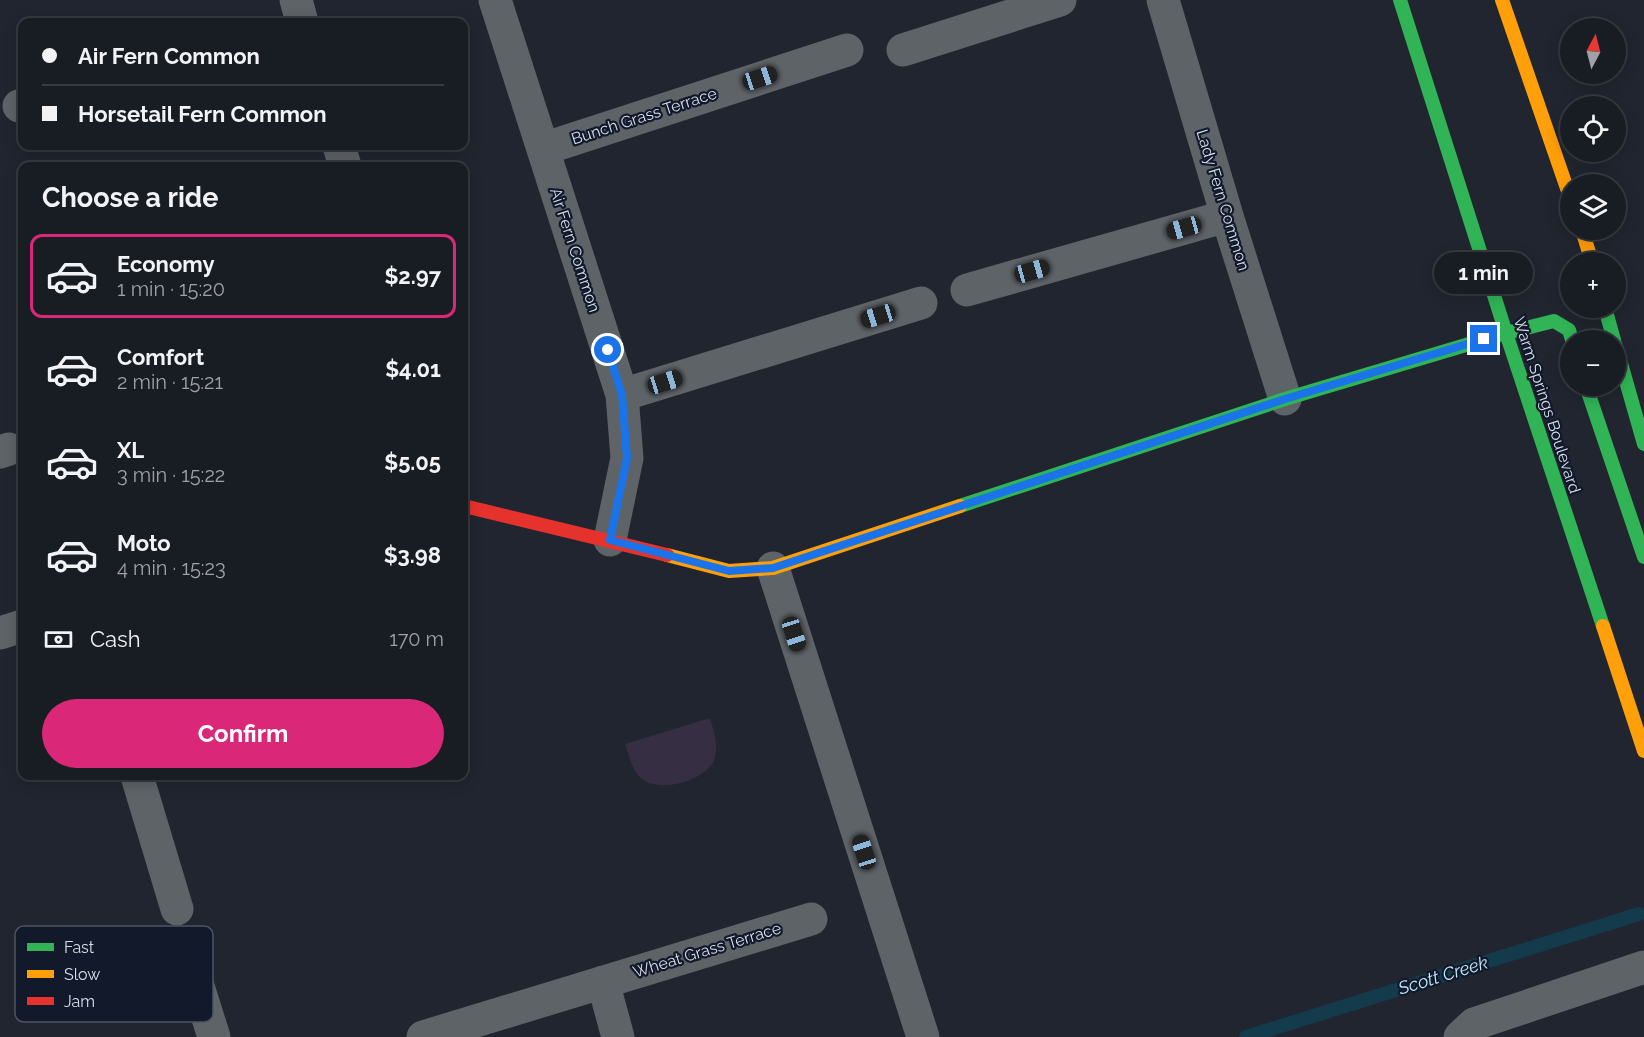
<!DOCTYPE html>
<meta charset="utf-8">
<style>
body{margin:0;font-family:Raleway,sans-serif;background:#21252b;color:#f1f3f6;height:100vh;display:flex;flex-direction:column;font-size:22px;white-space:nowrap}
*{box-sizing:border-box;margin:0}
p{font-size:20px;color:#9fa1a6}
.icon{flex:none;width:33px;height:33px;fill:none;stroke:currentColor;stroke-width:2;stroke-linecap:round;stroke-linejoin:round}
.map{position:relative;flex:1;overflow:hidden}
.details{position:absolute;left:18px;top:162px;width:450px;height:618px;display:flex;flex-direction:column;background:#181c23;border-radius:12px;box-shadow:0 3px 15px #0003,0 0 0 2px #363a41}
.details>*{flex:none}
.banner{position:absolute;left:18px;top:18px;width:450px;height:132px;border-radius:12px;box-shadow:0 3px 15px #0003,0 0 0 2px #363a41;display:grid;align-content:center;height:132px;padding:0 24px;background:#181c23}
.needle{width:39px;rotate:7deg}
.buttons{position:absolute;left:1560px;top:18px;display:grid;gap:12px}
.buttons a{display:grid;place-items:center;width:66px;height:66px;border-radius:50%;background:#181c23;box-shadow:0 3px 15px #0003,0 0 0 2px #363a41;font-size:30px}
.end{position:absolute;width:27px;height:27px;margin:-14px;border:8px solid #1a73e8;background:#fff;box-shadow:0 0 0 3px #fff}
.from{border-radius:50%}
.bubble{position:absolute;height:42px;border-radius:21px;background:#181c23;box-shadow:0 3px 15px #0003,0 0 0 2px #363a41;font-size:20px;font-weight:700;line-height:42px;text-align:center}
.car{position:absolute;width:18px;height:36px;margin:-18px -9px;border-radius:8px;box-shadow:0 0 4px 2px #0007;background:linear-gradient(#222 24%,#8ab4d8 0 40%,#222 0 76%,#8ab4d8 0 86%,#222 0)}
.banner b{display:flex;align-items:center;gap:21px;height:57px;font-size:22px}
.banner b+b{border-top:2px solid #363a41}
.banner i{width:15px;height:15px;background:#f1f3f6}
ul{padding:0;list-style:none}
li{display:flex;align-items:center;gap:18px;height:84px;margin:0 12px 9px;padding:0 12px;border:3px solid transparent;border-radius:12px}
li div{flex:1}
li b{display:block;font-size:22px}
li em{font-style:normal;font-weight:700}
li.on{border-color:#db2777}
li>.icon{width:54px;height:54px;stroke-width:1.5}
h2{padding:0 24px;font-size:27px;line-height:72px}
.pay{display:flex;align-items:center;gap:15px;height:66px;padding:0 24px;font-size:22px}
.pay p{margin-inline-start:auto}
.primary-button{display:flex;gap:12px;margin-top:auto;padding:12px 24px}
.primary-button a{flex:1;height:69px;border-radius:36px;background:#db2777;color:#fff;font-size:24px;font-weight:700;line-height:69px;text-align:center}
.map>svg:first-child{display:block}
.green{fill:#362e43}
.lines{fill:none;stroke-linecap:round;stroke-linejoin:round}
.stream{stroke:#133b4b;stroke-width:14}
.street{stroke:#5e6368;stroke-width:33}
.fast{stroke:#30b455;stroke-width:14}
.slow{stroke:#ff9f0a;stroke-width:14}
.jam{stroke:#e5322d;stroke-width:14}
.route{stroke:#1a73e8;stroke-width:8}
.labels{text-anchor:middle;dominant-baseline:central;stroke-width:4.5;stroke-linejoin:round;paint-order:stroke}
.street-label{font-size:16px;fill:#d9deeb;stroke:#11192b}
.water-label{font-size:18px;font-style:italic;fill:#c0eafe;stroke:#11192b}
.key{fill:#11192b;stroke:#4d5465;stroke-width:1.5}
.key-label{font-size:16px;fill:#d9deeb}
</style>
<div class="map">
<svg width="1644" height="1037" viewBox="0 0 1644 1037">
<rect width="100%" height="100%" fill="#20252f"/>
<path class="green" d="M 710,718 C 714,732 719,746 714,760 C 706,781 658,794 641,778 C 632,770 629,756 625,744 Z"/>
<g class="lines">
<path class="stream" d="M 1246,1037 L 1639,914"/>
<path class="street" d="M 296,0 L 302,22
M 495,0 L 622,395 L 627,458 L 610,540
M 1163,0 L 1227,216 L 1285,399
M 903,50 L 1060,0
M 19,106 L 22,105
M 339,146 L 345,166
M 543,149 L 847,50
M 967,290 L 1227,216
M 622,395 L 921,303
M 0,452 L 9,449
M 773,568 L 923,1037
M 0,633 L 22,626
M 137,776 L 177,909
M 191,964 L 214,1037
M 603,982 L 618,1037
M 423,1037 L 811,919
M 1460,1037 L 1474,1024 L 1644,967"/>
<path class="fast" d="M 1400,0 L 1506,333 L 1603,626
M 1605,308 L 1614,340
M 1506,333 L 1554,321 L 1569,330 L 1572,340
M 1616,346 L 1644,444
M 1586,386 L 1644,557
M 960,506 L 1285,399 L 1506,333"/>
<path class="slow" d="M 1502,0 L 1570,197
M 1582,230 L 1592,262
M 667,555 L 729,571 L 773,568 L 960,506
M 1603,626 L 1644,751"/>
<path class="jam" d="M 464,506 L 667,555"/>
</g>
<g class="lines">
<path class="route" d="M 608,350 L 622,395 L 627,458 L 610,540 L 729,571 L 773,568 L 1285,399 L 1484,339"/>
</g>
<g class="labels">
<g class="street-label">
<text transform="translate(644 116) rotate(-18)">Bunch Grass Terrace</text>
<text transform="translate(1223 200) rotate(73)">Lady Fern Common</text>
<text transform="translate(575 250) rotate(72)">Air Fern Common</text>
<text transform="translate(1547 405) rotate(72)">Warm Springs Boulevard</text>
<text transform="translate(707 950) rotate(-17)">Wheat Grass Terrace</text>
</g>
<g class="water-label">
<text transform="translate(1443 975) rotate(-17)">Scott Creek</text>
</g>
</g>
<rect x="15" y="926" width="198" height="96" rx="9" class="key"/>
<rect x="27" y="943" width="27" height="8" fill="#30b455"/>
<rect x="27" y="970" width="27" height="8" fill="#ff9f0a"/>
<rect x="27" y="997" width="27" height="8" fill="#e5322d"/>
<g class="key-label">
<text x="64" y="953">Fast</text>
<text x="64" y="980">Slow</text>
<text x="64" y="1007">Jam</text>
</g>
</svg>
<div class="buttons">
<a><svg class="needle" viewBox="-14 -14 28 28"><path d="M0-13l5 13h-10z" fill="#e53935"/><path d="M0 13l5-13h-10z" fill="#9fa1a6"/></svg></a>
<a><svg class="icon" aria-label="locate" viewBox="0 0 24 24"><circle cx="12" cy="12" r="6"/><path d="M12 2v4M12 18v4M2 12h4M18 12h4"/></svg></a>
<a><svg class="icon" aria-label="layers" viewBox="0 0 24 24"><path d="M12 4l9 5-9 5-9-5zM3 14l9 5 9-5"/></svg></a>
<a>+</a>
<a>−</a>
</div>
<i class="end from" style="left:608px;top:350px"></i>
<i class="end" style="left:1484px;top:339px"></i>
<div class="bubble" style="left:1434px;top:252px;width:99px">1 min</div>
<i class="car" style="left:760px;top:78px;rotate:72deg"></i>
<i class="car" style="left:1184px;top:228px;rotate:254deg"></i>
<i class="car" style="left:1032px;top:271px;rotate:74deg"></i>
<i class="car" style="left:878px;top:316px;rotate:253deg"></i>
<i class="car" style="left:665px;top:382px;rotate:73deg"></i>
<i class="car" style="left:794px;top:634px;rotate:162deg"></i>
<i class="car" style="left:864px;top:852px;rotate:342deg"></i>
<div class="banner">
<b><i class="from"></i>Air Fern Common</b>
<b><i></i>Horsetail Fern Common</b>
</div>
<section class="details">
<h2>Choose a ride</h2>
<ul>
<li class="on"><svg class="icon" aria-label="car" viewBox="0 0 24 24"><path d="M5 17H2v-5l4-1 3-4h7l3 4 3 1v5h-3M9 17h6M6 11h13"/><circle cx="7" cy="17" r="2"/><circle cx="17" cy="17" r="2"/></svg><div><b>Economy</b><p>1 min · 15:20</p></div><em>$2.97</em></li>
<li><svg class="icon" aria-label="car" viewBox="0 0 24 24"><path d="M5 17H2v-5l4-1 3-4h7l3 4 3 1v5h-3M9 17h6M6 11h13"/><circle cx="7" cy="17" r="2"/><circle cx="17" cy="17" r="2"/></svg><div><b>Comfort</b><p>2 min · 15:21</p></div><em>$4.01</em></li>
<li><svg class="icon" aria-label="car" viewBox="0 0 24 24"><path d="M5 17H2v-5l4-1 3-4h7l3 4 3 1v5h-3M9 17h6M6 11h13"/><circle cx="7" cy="17" r="2"/><circle cx="17" cy="17" r="2"/></svg><div><b>XL</b><p>3 min · 15:22</p></div><em>$5.05</em></li>
<li><svg class="icon" aria-label="car" viewBox="0 0 24 24"><path d="M5 17H2v-5l4-1 3-4h7l3 4 3 1v5h-3M9 17h6M6 11h13"/><circle cx="7" cy="17" r="2"/><circle cx="17" cy="17" r="2"/></svg><div><b>Moto</b><p>4 min · 15:23</p></div><em>$3.98</em></li>
</ul>
<div class="pay"><svg class="icon" aria-label="cash" viewBox="0 0 24 24"><path d="M3 7h18v10H3z"/><circle cx="12" cy="12" r="2"/></svg>Cash<p>170 m</p></div>
<div class="primary-button"><a>Confirm</a></div>
</section>
</div>
